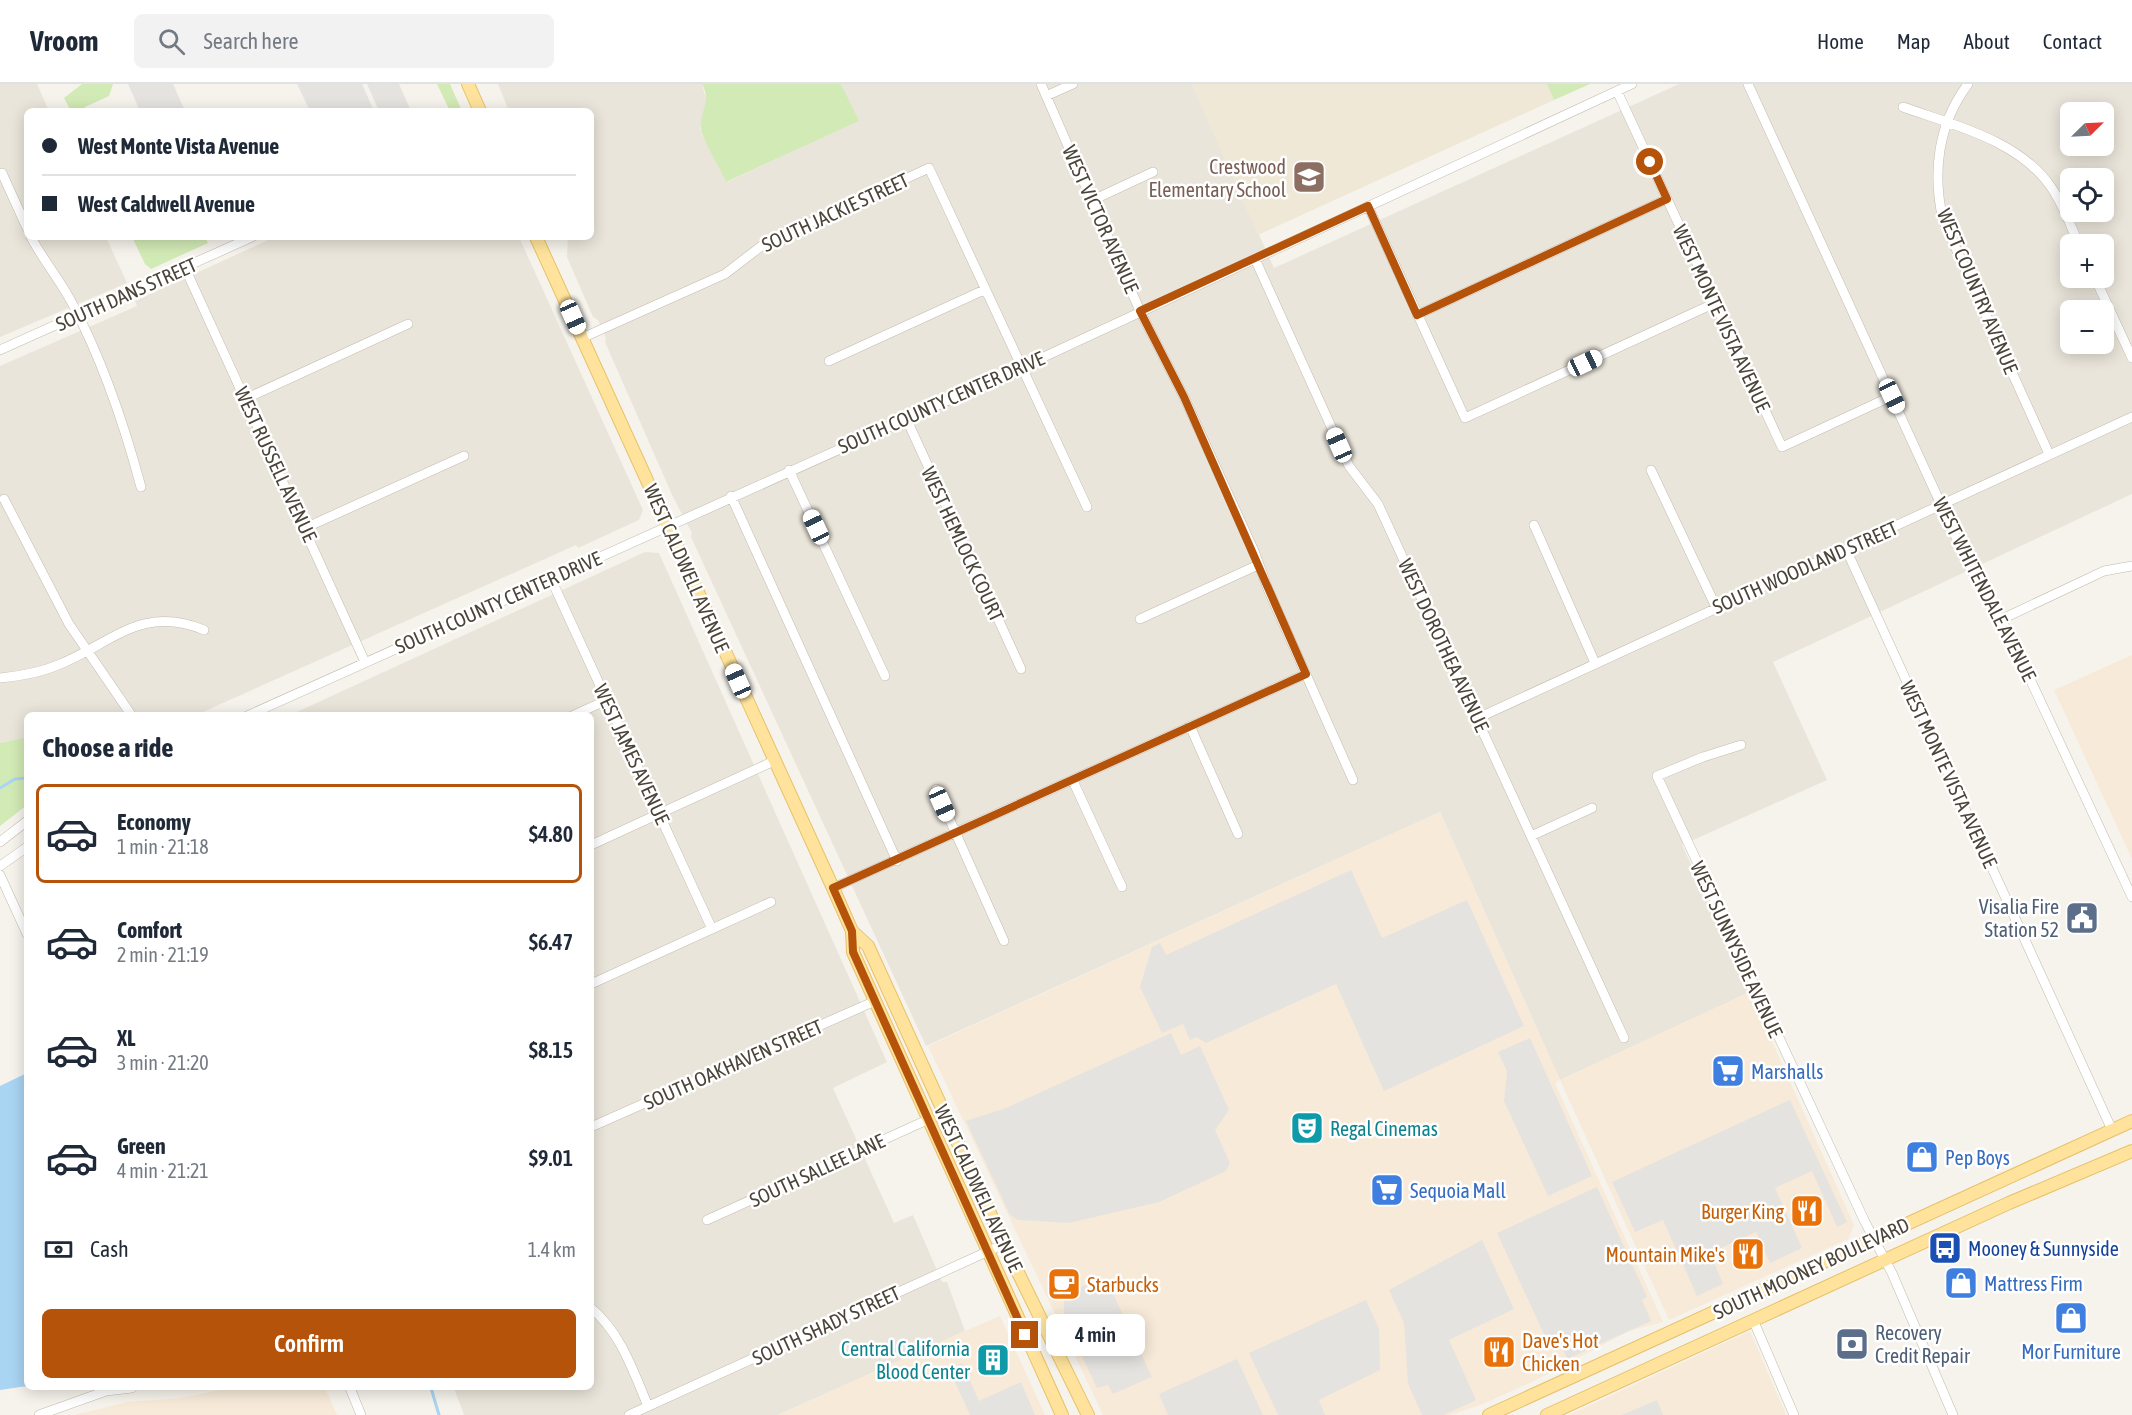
<!DOCTYPE html>
<meta charset="utf-8">
<style>
body{margin:0;font-family:"Asap Condensed",sans-serif;background:#f2f2f3;color:#1f2937;height:100vh;display:flex;flex-direction:column;font-size:22px;white-space:nowrap}
*{box-sizing:border-box;margin:0}
p{font-size:20px;color:#747a83}
.icon{flex:none;width:33px;height:33px;fill:none;stroke:currentColor;stroke-width:2;stroke-linecap:round;stroke-linejoin:round}
.map{position:relative;flex:1;overflow:hidden}
.drawer{position:absolute;left:24px;top:628px;width:570px;height:678px;display:flex;flex-direction:column;background:#fff;border-radius:9px;box-shadow:0 3px 15px #0003}
.drawer>*{flex:none}
.banner{position:absolute;left:24px;top:24px;width:570px;height:132px;border-radius:9px;box-shadow:0 3px 15px #0003;display:grid;align-content:center;height:132px;padding:0 18px;background:#fff}
.needle{width:39px;rotate:66deg}
.fabs{position:absolute;left:2060px;top:18px;display:grid;gap:12px}
.fabs a{display:grid;place-items:center;width:54px;height:54px;border-radius:9px;background:#fff;box-shadow:0 3px 15px #0003;font-size:30px}
.end{position:absolute;width:27px;height:27px;margin:-14px;border:8px solid #b45309;background:#fff;box-shadow:0 0 0 3px #fff}
.from{border-radius:50%}
.bubble{position:absolute;height:42px;border-radius:9px;background:#fff;box-shadow:0 3px 15px #0003;font-size:20px;font-weight:600;line-height:42px;text-align:center}
.car{position:absolute;width:18px;height:36px;margin:-18px -9px;border-radius:8px;box-shadow:0 0 4px 2px #0007;background:linear-gradient(#fff 24%,#345 0 40%,#fff 0 76%,#345 0 86%,#fff 0)}
.banner b{display:flex;align-items:center;gap:21px;height:57px;font-size:22px}
.banner b+b{border-top:2px solid #e0e1e3}
.banner i{width:15px;height:15px;background:#1f2937}
ul{padding:0;list-style:none}
li{display:flex;align-items:center;gap:18px;height:99px;margin:0 12px 9px;padding:0 6px;border:3px solid transparent;border-radius:9px}
li div{flex:1}
li b{display:block;font-size:22px}
li em{font-style:normal;font-weight:600}
li.current{border-color:#b45309}
li>.icon{width:54px;height:54px;stroke-width:1.5}
h2{padding:0 18px;font-size:27px;line-height:72px}
.pay{display:flex;align-items:center;gap:15px;height:66px;padding:0 18px;font-size:22px}
.pay p{margin-inline-start:auto}
.primary-button{display:flex;gap:12px;margin-top:auto;padding:12px 18px}
.primary-button a{flex:1;height:69px;border-radius:9px;background:#b45309;color:#fff;font-size:24px;font-weight:600;line-height:69px;text-align:center}
header{display:flex;align-items:center;gap:36px;box-sizing:border-box;height:84px;padding:0 30px;background:#fff;border-bottom:2px solid #e0e1e3}
header strong{font-size:28px}
nav{display:flex;gap:33px;margin-inline-start:auto;font-size:21px}
.search{width:420px;height:54px;background:#f2f2f3;display:flex;align-items:center;gap:15px;box-sizing:border-box;padding:0 21px;border-radius:9px;color:#747a83;font-size:22px}
.map>svg:first-child{display:block}
.residential{fill:#eae5da;fill-rule:evenodd}
.commercial{fill:#f7ead8}
.education{fill:#efe8d6}
.green{fill:#d2eab5}
.parking{fill:#e5e3e0}
.water{fill:#a9d4f2}
.lines{fill:none;stroke-linecap:round;stroke-linejoin:round}
.stream{stroke:#a9d4f2;stroke-width:3}
.minor-casing{stroke:#c2bbae;stroke-width:10}
.major-casing{stroke:#e6c16a;stroke-width:14}
.minor{stroke:#fff;stroke-width:9}
.major{stroke:#ffe39c;stroke-width:12}
.route{stroke:#b45309;stroke-width:8}
.labels{text-anchor:middle;dominant-baseline:central;stroke-width:5;stroke-linejoin:round;paint-order:stroke}
.education-label{font-size:20px;fill:#785e54;stroke:#fff;text-anchor:end}
.street-label{font-size:20px;fill:#4b4439;stroke:#fff}
.service-label{font-size:20px;fill:#4e5e75;stroke:#fff;text-anchor:end}
.shop-label{font-size:20px;fill:#366cbe;stroke:#fff;text-anchor:start}
.culture-label{font-size:20px;fill:#0d838f;stroke:#fff;text-anchor:start}
.food-label{font-size:20px;fill:#c56008;stroke:#fff;text-anchor:end}
.transit-label{font-size:20px;fill:#164399;stroke:#fff;text-anchor:start}
</style>
<header>
<strong>Vroom</strong>
<div class="search"><svg class="icon" aria-label="search" viewBox="0 0 24 24"><circle cx="10" cy="10" r="6"/><path d="M15 15l6 6"/></svg>Search here</div>
<nav><a>Home</a><a>Map</a><a>About</a><a>Contact</a></nav>
</header>
<div class="map">
<svg width="2132" height="1331" viewBox="0 0 2132 1331">
<rect width="100%" height="100%" fill="#f6f3ec"/>
<path class="residential" d="M 0,0 L 37,0 L 49,27 L 27,27 L 27,153 L 106,153 L 127,199 L 0,253 Z
M 498,0 L 702,0 L 707,19 L 700,44 L 702,52 L 714,70 L 727,98 L 858,37 L 841,0 L 1192,0 L 1274,184 L 1679,0 L 2132,0 L 2132,410 L 1773,578 L 1827,696 L 1682,761 L 1750,908 L 1560,996 L 1440,728 L 926,962 L 691,453 L 692,449 L 673,413 L 605,258 L 606,254 L 598,236 L 593,233 L 567,173 L 568,153 L 591,153 L 591,27 L 509,27 ZM 2070,28 L 2103,28 L 2103,62 L 2070,62 ZM 2070,94 L 2103,94 L 2103,128 L 2070,128 ZM 2070,160 L 2103,160 L 2103,194 L 2070,194 ZM 2070,226 L 2103,226 L 2103,260 L 2070,260 Z
M 275,153 L 519,153 L 643,426 L 639,436 L 578,464 L 576,461 L 196,631 L 27,632 L 27,653 L 0,659 L 0,282 L 137,222 L 135,217 Z
M 645,468 L 659,469 L 887,978 L 833,1004 L 894,1139 L 913,1131 L 942,1198 L 947,1198 L 965,1247 L 778,1331 L 464,1331 L 454,1304 L 591,1304 L 591,632 L 288,632 Z"/>
<path class="commercial" d="M 2132,571 L 2132,775 L 2054,606 Z
M 1440,728 L 1560,996 L 1750,908 L 1854,1141 L 1848,1155 L 1669,1236 L 1560,996 L 1555,999 L 1663,1238 L 1629,1247 L 1536,1296 L 1483,1320 L 1450,1331 L 1103,1331 L 928,962 Z
M 1000,1232 L 1045,1331 L 778,1331 L 965,1247 Z
M 1750,1247 L 1786,1331 L 1569,1331 Z
M 230,1304 L 325,1304 L 337,1331 L 74,1331 L 128,1318 L 181,1314 Z"/>
<path class="education" d="M 1192,0 L 1547,0 L 1554,16 L 1258,151 Z"/>
<path class="green" d="M 82,0 L 113,0 L 109,12 L 85,23 L 86,27 L 71,27 L 64,14 Z
M 437,0 L 450,0 L 462,27 L 450,27 Z
M 702,0 L 841,0 L 859,37 L 726,98 C 722,88 701,52 701,46 C 699,29 712,17 702,0 Z
M 1547,0 L 1590,0 L 1554,16 Z
M 132,153 L 205,153 L 208,159 L 151,185 L 145,180 Z
M 27,653 L 27,721 L 0,742 L 0,659 Z"/>
<path class="parking" d="M 128,0 L 173,0 L 185,27 L 140,27 Z
M 297,0 L 362,0 L 374,27 L 310,27 Z
M 367,0 L 399,0 L 411,27 L 379,27 Z
M 1351,786 L 1382,854 L 1467,816 L 1524,942 L 1384,1007 L 1336,900 L 1206,959 L 1197,953 L 1190,956 L 1183,940 L 1162,949 L 1140,903 L 1152,863 L 1160,859 L 1166,871 Z
M 1171,949 L 1181,971 L 1200,962 L 1229,1026 L 1215,1046 L 1230,1079 L 1226,1087 L 1159,1118 L 1069,1139 L 1018,1136 L 1010,1131 L 966,1037 L 1006,1024 Z
M 1530,954 L 1592,1092 L 1548,1112 L 1504,1017 L 1507,987 L 1498,968 Z
M 1790,1016 L 1847,1138 L 1837,1143 L 1812,1087 L 1775,1104 L 1802,1164 L 1770,1179 L 1756,1148 L 1710,1169 L 1723,1200 L 1697,1212 L 1663,1136 L 1635,1148 L 1612,1098 Z
M 1597,1103 L 1647,1213 L 1642,1216 L 1651,1237 L 1567,1275 L 1563,1265 L 1550,1263 L 1497,1149 Z
M 1482,1156 L 1514,1225 L 1449,1256 L 1476,1316 L 1444,1331 L 1422,1331 L 1408,1300 L 1404,1239 L 1389,1206 Z
M 1107,1197 L 1152,1293 L 1113,1310 L 1108,1301 L 1097,1304 L 1064,1234 L 1064,1211 L 1092,1198 Z
M 1366,1216 L 1379,1245 L 1380,1286 L 1319,1316 L 1325,1331 L 1278,1331 L 1249,1269 Z
M 1237,1275 L 1263,1331 L 1168,1331 L 1159,1310 Z
M 962,1279 L 979,1317 L 1021,1298 L 1035,1331 L 970,1331 L 949,1285 Z
M 1657,1316 L 1663,1331 L 1622,1331 Z"/>
<path class="water" d="M 27,989 L 27,1302 L 0,1306 L 0,1002 Z"/>
<g class="lines">
<path class="stream" d="M 0,704 L 15,695 L 27,694
M 431,1304 L 439,1331"/>
<g class="minor-casing">
<path id="minor" d="M 1041,0 L 1140,227 L 1184,313 L 1254,467 L 1268,505 L 1353,696
M 1748,0 L 1972,488 L 2008,548 L 2132,813
M 1968,0 C 1938,40 1932,88 1943,136 L 2049,370
M 1617,7 L 1782,363 L 1892,312
M 1046,12 L 1073,0
M 1903,23 C 1953,41 2019,56 2051,103 C 2063,120 2070,141 2079,160
M 0,90 L 2,89 L 27,144
M 1093,116 L 1153,88
M 1368,122 L 1465,334 L 1715,219
M 31,153 C 43,176 60,196 72,219 C 103,277 124,340 141,403
M 1255,175 L 1349,382 L 1378,420 L 1624,954
M 185,184 L 365,578
M 2095,194 L 2132,274
M 1417,231 L 1667,115
M 582,254 L 725,190 L 764,160 L 929,84 L 1087,423
M 0,266 L 252,153
M 829,277 L 984,206
M 245,315 L 408,240
M 906,334 L 1021,585
M 789,386 L 885,592
M 1651,386 L 1716,523
M 731,412 L 897,777
M 4,415 L 69,540 L 132,632
M 1534,441 L 1595,579
M 305,444 L 464,372
M 1846,465 L 2112,1046
M 551,495 L 712,845
M 1140,535 L 1258,481
M 2002,535 L 2104,487 L 2132,482
M 0,594 C 20,592 39,589 58,581 C 111,560 141,520 204,546
M 247,632 L 1020,284 L 1632,0
M 572,632 L 607,616
M 1478,634 L 2132,333
M 1190,642 L 1238,750
M 1741,661 L 1703,673 L 1657,692 L 1865,1138 L 1892,1189 L 1953,1331
M 1073,697 L 1122,803
M 936,705 L 1004,857
M 1531,752 L 1592,724
M 0,758 L 27,737
M 591,761 L 774,677
M 0,782 L 27,763
M 0,791 L 27,850
M 833,804 L 1306,590
M 591,900 L 771,818
M 591,1043 L 875,917
M 707,1136 L 927,1036
M 591,1224 C 621,1249 633,1287 648,1322
M 1754,1238 L 1794,1331
M 350,1304 L 361,1331
M 39,1331 L 106,1307 L 132,1304
M 629,1331 L 1004,1160"/>
</g>
<g class="major-casing">
<path id="major" d="M 468,0 L 480,27
M 536,153 L 833,804 L 852,847 L 853,868 L 1062,1331
M 852,847 L 868,862 L 1004,1160 L 1088,1331
M 1489,1331 L 2132,1037
M 1547,1331 L 2009,1119 L 2132,1067"/>
</g>
<use href="#minor" class="minor"/>
<use href="#major" class="major"/>
</g>
<g class="lines">
<path class="route" d="M 1025,1251 L 853,868 L 852,847 L 833,804 L 1306,590 L 1184,313 L 1140,227 L 1368,122 L 1417,231 L 1667,115 L 1650,78"/>
</g>
<defs>
<g id="school-square" transform="scale(1.725)"><rect x="-9" y="-9" width="18" height="18" rx="4" fill="#8d6e63" stroke="#fff"/><path d="M0-5L7-2L0 1L-7-2ZM-4 1L0 2.5L4 1V4Q0 6-4 4Z" fill="#fff"/></g>
<g id="civic-square" transform="scale(1.725)"><rect x="-9" y="-9" width="18" height="18" rx="4" fill="#5c6f8a" stroke="#fff"/><path d="M-.6-6.5H3V-4.5H.6V-3L4-1V1h2V6H-6V1h2V-1L-.6-3ZM-1.2 2.5V6h2.4V2.5Z" fill="#fff"/></g>
<g id="supermarket-square" transform="scale(1.725)"><rect x="-9" y="-9" width="18" height="18" rx="4" fill="#3f7fe0" stroke="#fff"/><path d="M-6-5.5h2.5l.6 2H6L4.5 2H-2.5L-4.4-4H-6ZM-1.5 3.2a1.3 1.3 0 1 0 .1 0ZM3 3.2a1.3 1.3 0 1 0 .1 0Z" fill="#fff"/></g>
<g id="theatre-square" transform="scale(1.725)"><rect x="-9" y="-9" width="18" height="18" rx="4" fill="#0f9aa8" stroke="#fff"/><path d="M-5-5.5Q0-4 5-5.5V0Q5 5 0 6Q-5 5-5 0ZM-3.3-2.5H-1v1.5H-3.3ZM1-2.5H3.3v1.5H1ZM-2.8 1Q0 5.5 2.8 1Z" fill="#fff"/></g>
<g id="shop-square" transform="scale(1.725)"><rect x="-9" y="-9" width="18" height="18" rx="4" fill="#3f7fe0" stroke="#fff"/><path d="M-5-2.5h2.3a2.7 3.5 0 0 1 5.4 0H5L5.5 6h-11ZM-1.5-2.5h3a1.5 2.3 0 0 0-3 0Z" fill="#fff"/></g>
<g id="restaurant-square" transform="scale(1.725)"><rect x="-9" y="-9" width="18" height="18" rx="4" fill="#e8710a" stroke="#fff"/><path d="M-5-6h1v4h1v-4h1v4h1v-4h1v5L-1.5 .5V6h-2V.5L-5-1ZM5-6V6H3V1.5H1.5Q1.5-4 5-6Z" fill="#fff"/></g>
<g id="bus-square" transform="scale(1.725)"><rect x="-9" y="-9" width="18" height="18" rx="4" fill="#1a4fb4" stroke="#fff"/><path d="M-5-6H5V4H4V6H2V4H-2V6H-4V4H-5ZM-3.5-4V0h7V-4ZM-3.5 1.2v1.5H-2V1.2ZM2 1.2v1.5H3.5V1.2Z" fill="#fff"/></g>
<g id="cafe-square" transform="scale(1.725)"><rect x="-9" y="-9" width="18" height="18" rx="4" fill="#e8710a" stroke="#fff"/><path d="M-5.5-4.5H6V0H3Q3 3.5 0 3.5H-2.5Q-5.5 3.5-5.5 0ZM3-3.2v2h1.7v-2ZM-6 4.5H4V6H-6Z" fill="#fff"/></g>
<g id="bank-square" transform="scale(1.725)"><rect x="-9" y="-9" width="18" height="18" rx="4" fill="#5c6f8a" stroke="#fff"/><path d="M-6-4H6V4H-6ZM0-2.3a2.3 2.3 0 1 0 0 4.6a2.3 2.3 0 1 0 0-4.6Z" fill="#fff"/></g>
<g id="building-square" transform="scale(1.725)"><rect x="-9" y="-9" width="18" height="18" rx="4" fill="#0f9aa8" stroke="#fff"/><path d="M-4-6H4V6H1V3H-1V6H-4ZM-2.5-4.3h1.7v1.8h-1.7ZM.8-4.3h1.7v1.8H.8ZM-2.5-1h1.7V.8h-1.7ZM.8-1h1.7V.8H.8Z" fill="#fff"/></g>
</defs>
<g fill-rule="evenodd">
<use href="#school-square" x="1309" y="93"/>
<use href="#civic-square" x="2082" y="834"/>
<use href="#supermarket-square" x="1728" y="987"/>
<use href="#theatre-square" x="1307" y="1044"/>
<use href="#shop-square" x="1922" y="1073"/>
<use href="#supermarket-square" x="1387" y="1106"/>
<use href="#restaurant-square" x="1807" y="1127"/>
<use href="#bus-square" x="1945" y="1164"/>
<use href="#restaurant-square" x="1748" y="1170"/>
<use href="#shop-square" x="1961" y="1199"/>
<use href="#cafe-square" x="1064" y="1200"/>
<use href="#shop-square" x="2071" y="1234"/>
<use href="#bank-square" x="1852" y="1260"/>
<use href="#restaurant-square" x="1499" y="1268"/>
<use href="#building-square" x="993" y="1276"/>
</g>
<g class="labels">
<g class="education-label">
<text x="1286" y="82">Crestwood<tspan x="1286" dy="23">Elementary School</tspan></text>
</g>
<g class="street-label">
<text transform="translate(835 128) rotate(-25)">SOUTH JACKIE STREET</text>
<text transform="translate(1101 135) rotate(66)">WEST VICTOR AVENUE</text>
<text transform="translate(1978 207) rotate(67)">WEST COUNTRY AVENUE</text>
<text transform="translate(126 210) rotate(-24)">SOUTH DANS STREET</text>
<text transform="translate(1722 234) rotate(65)">WEST MONTE VISTA AVENUE</text>
<text transform="translate(941 318) rotate(-24)">SOUTH COUNTY CENTER DRIVE</text>
<text transform="translate(276 380) rotate(65)">WEST RUSSELL AVENUE</text>
<text transform="translate(963 460) rotate(65)">WEST HEMLOCK COURT</text>
<text transform="translate(1805 483) rotate(-24)">SOUTH WOODLAND STREET</text>
<text transform="translate(687 484) rotate(66)">WEST CALDWELL AVENUE</text>
<text transform="translate(1985 505) rotate(63)">WEST WHITENDALE AVENUE</text>
<text transform="translate(498 518) rotate(-24)">SOUTH COUNTY CENTER DRIVE</text>
<text transform="translate(1444 561) rotate(65)">WEST DOROTHEA AVENUE</text>
<text transform="translate(632 670) rotate(65)">WEST JAMES AVENUE</text>
<text transform="translate(1949 690) rotate(65)">WEST MONTE VISTA AVENUE</text>
<text transform="translate(1737 865) rotate(65)">WEST SUNNYSIDE AVENUE</text>
<text transform="translate(733 980) rotate(-24)">SOUTH OAKHAVEN STREET</text>
<text transform="translate(817 1086) rotate(-25)">SOUTH SALLEE LANE</text>
<text transform="translate(979 1104) rotate(65)">WEST CALDWELL AVENUE</text>
<text transform="translate(1811 1184) rotate(-25)">SOUTH MOONEY BOULEVARD</text>
<text transform="translate(826 1241) rotate(-25)">SOUTH SHADY STREET</text>
</g>
<g class="service-label">
<text x="2059" y="822">Visalia Fire<tspan x="2059" dy="23">Station 52</tspan></text>
<text x="1875" y="1248" text-anchor="start">Recovery<tspan x="1875" dy="23">Credit Repair</tspan></text>
</g>
<g class="shop-label">
<text x="1751" y="987">Marshalls</text>
<text x="1945" y="1073">Pep Boys</text>
<text x="1410" y="1106">Sequoia Mall</text>
<text x="1984" y="1199">Mattress Firm</text>
<text x="2071" y="1267" text-anchor="middle">Mor Furniture</text>
</g>
<g class="culture-label">
<text x="1330" y="1044">Regal Cinemas</text>
<text x="970" y="1264" text-anchor="end">Central California<tspan x="970" dy="23">Blood Center</tspan></text>
</g>
<g class="food-label">
<text x="1784" y="1127">Burger King</text>
<text x="1725" y="1170">Mountain Mike's</text>
<text x="1087" y="1200" text-anchor="start">Starbucks</text>
<text x="1522" y="1256" text-anchor="start">Dave's Hot<tspan x="1522" dy="23">Chicken</tspan></text>
</g>
<g class="transit-label">
<text x="1968" y="1164">Mooney &amp; Sunnyside</text>
</g>
</g>
</svg>
<div class="fabs">
<a><svg class="needle" viewBox="-14 -14 28 28"><path d="M0-13l5 13h-10z" fill="#e53935"/><path d="M0 13l5-13h-10z" fill="#747a83"/></svg></a>
<a><svg class="icon" aria-label="locate" viewBox="0 0 24 24"><circle cx="12" cy="12" r="6"/><path d="M12 2v4M12 18v4M2 12h4M18 12h4"/></svg></a>
<a>+</a>
<a>−</a>
</div>
<i class="end from" style="left:1650px;top:78px"></i>
<i class="end" style="left:1025px;top:1251px"></i>
<div class="bubble" style="left:1046px;top:1230px;width:99px">4 min</div>
<i class="car" style="left:573px;top:233px;rotate:156deg"></i>
<i class="car" style="left:1585px;top:279px;rotate:65deg"></i>
<i class="car" style="left:1892px;top:312px;rotate:155deg"></i>
<i class="car" style="left:1339px;top:361px;rotate:336deg"></i>
<i class="car" style="left:816px;top:443px;rotate:335deg"></i>
<i class="car" style="left:738px;top:597px;rotate:336deg"></i>
<i class="car" style="left:942px;top:720px;rotate:156deg"></i>
<div class="banner">
<b><i class="from"></i>West Monte Vista Avenue</b>
<b><i></i>West Caldwell Avenue</b>
</div>
<section class="drawer">
<h2>Choose a ride</h2>
<ul>
<li class="current"><svg class="icon" aria-label="car" viewBox="0 0 24 24"><path d="M5 17H2v-5l4-1 3-4h7l3 4 3 1v5h-3M9 17h6M6 11h13"/><circle cx="7" cy="17" r="2"/><circle cx="17" cy="17" r="2"/></svg><div><b>Economy</b><p>1 min · 21:18</p></div><em>$4.80</em></li>
<li><svg class="icon" aria-label="car" viewBox="0 0 24 24"><path d="M5 17H2v-5l4-1 3-4h7l3 4 3 1v5h-3M9 17h6M6 11h13"/><circle cx="7" cy="17" r="2"/><circle cx="17" cy="17" r="2"/></svg><div><b>Comfort</b><p>2 min · 21:19</p></div><em>$6.47</em></li>
<li><svg class="icon" aria-label="car" viewBox="0 0 24 24"><path d="M5 17H2v-5l4-1 3-4h7l3 4 3 1v5h-3M9 17h6M6 11h13"/><circle cx="7" cy="17" r="2"/><circle cx="17" cy="17" r="2"/></svg><div><b>XL</b><p>3 min · 21:20</p></div><em>$8.15</em></li>
<li><svg class="icon" aria-label="car" viewBox="0 0 24 24"><path d="M5 17H2v-5l4-1 3-4h7l3 4 3 1v5h-3M9 17h6M6 11h13"/><circle cx="7" cy="17" r="2"/><circle cx="17" cy="17" r="2"/></svg><div><b>Green</b><p>4 min · 21:21</p></div><em>$9.01</em></li>
</ul>
<div class="pay"><svg class="icon" aria-label="cash" viewBox="0 0 24 24"><path d="M3 7h18v10H3z"/><circle cx="12" cy="12" r="2"/></svg>Cash<p>1.4 km</p></div>
<div class="primary-button"><a>Confirm</a></div>
</section>
</div>
